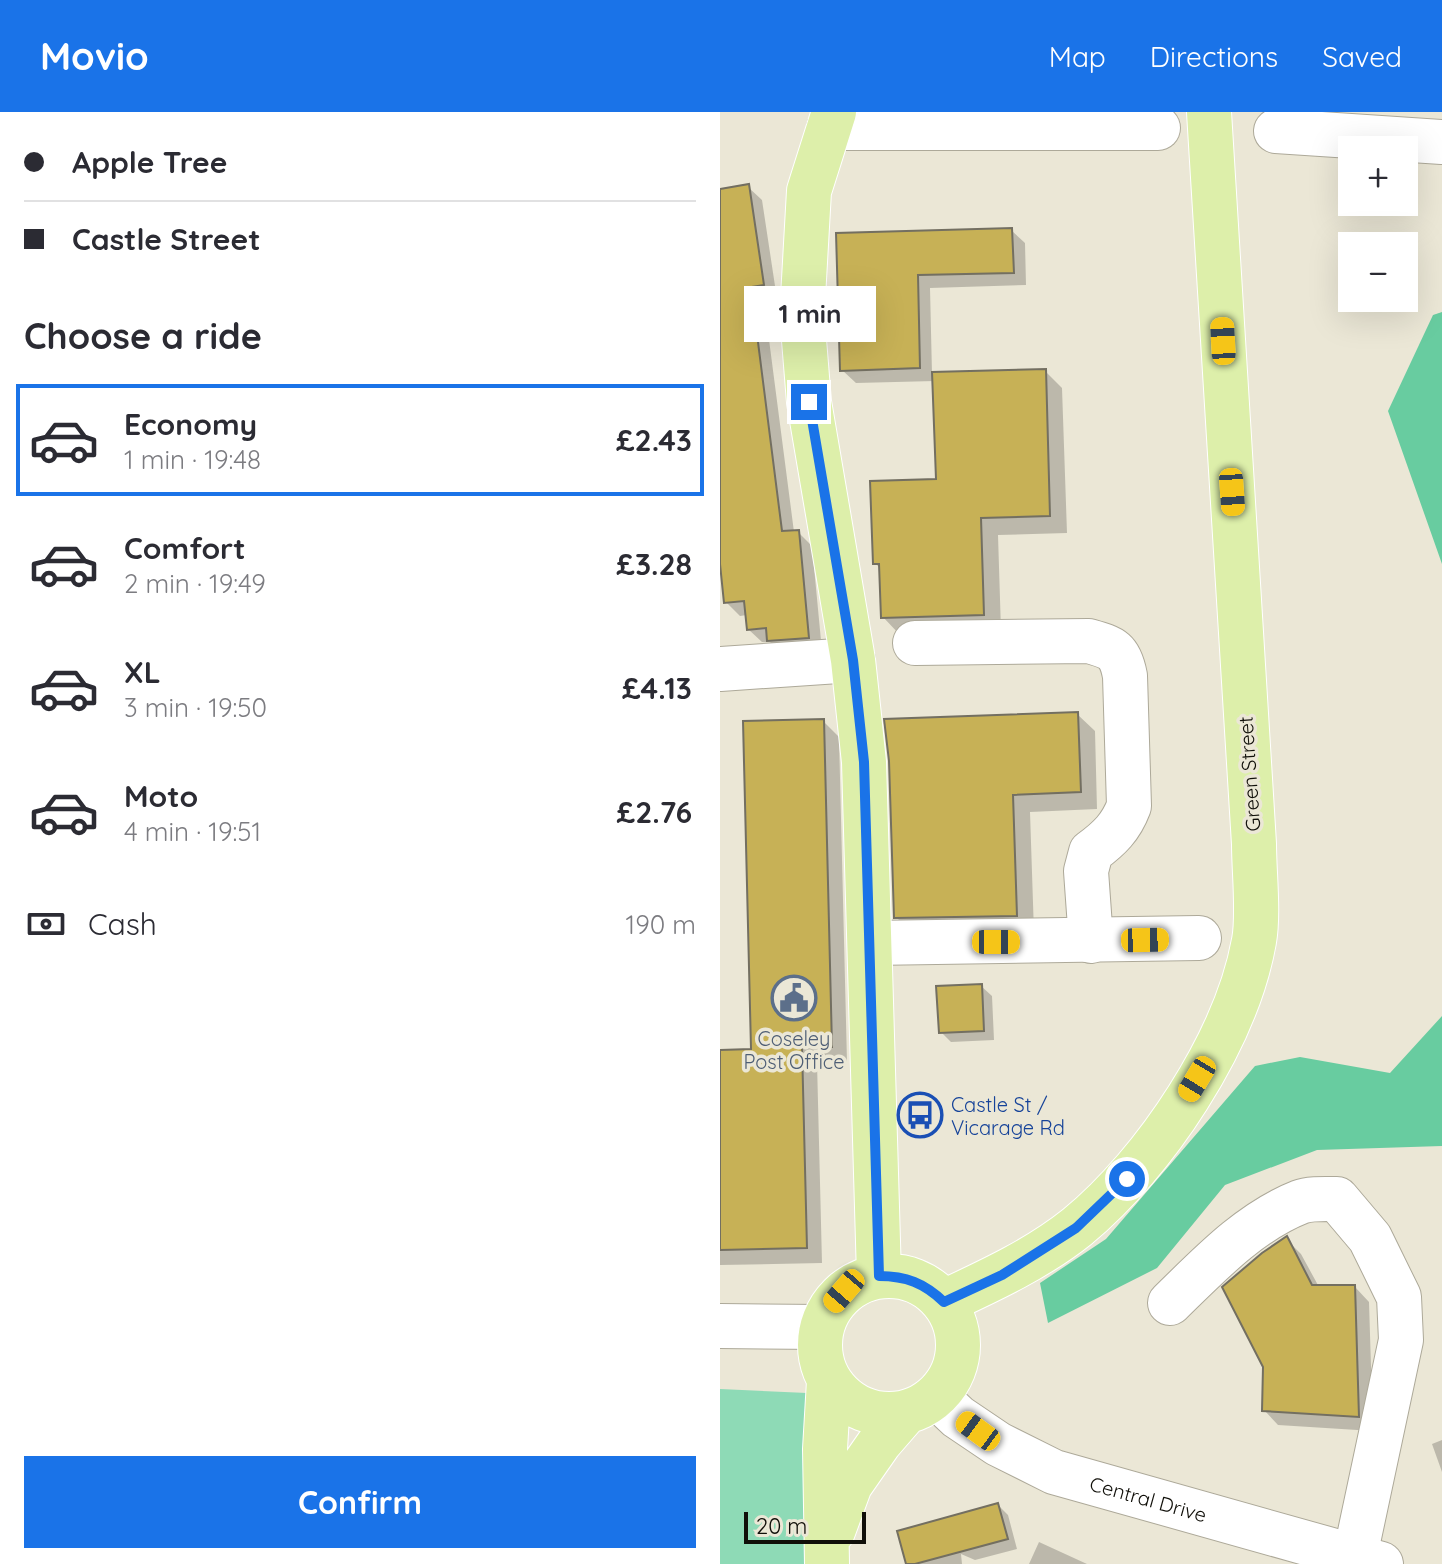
<!DOCTYPE html>
<meta charset="utf-8">
<style>
body{margin:0;font-family:Quicksand,sans-serif;background:#f2f2f3;color:#2b2b33;height:100vh;display:flex;flex-direction:column;font-size:30px;white-space:nowrap}
*{box-sizing:border-box;margin:0}
p{font-size:26px;color:#7c7c81}
.icon{flex:none;width:44px;height:44px;fill:none;stroke:currentColor;stroke-width:2;stroke-linecap:round;stroke-linejoin:round}
.map{position:relative;flex:1;overflow:hidden}
.panel{display:flex;flex-direction:column;background:#fff;width:720px}
.panel>*{flex:none}
.hud{display:grid;align-content:center;height:176px;padding:0 24px;background:#fff}
.controls{position:absolute;left:618px;top:24px;display:grid;gap:16px}
.controls a{display:grid;place-items:center;width:80px;height:80px;border-radius:0px;background:#fff;box-shadow:0 8px 32px #0002;font-size:40px}
.scale{position:absolute;left:24px;bottom:20px;width:122px;box-sizing:border-box;padding-left:8px;border:4px solid #100f09;border-top:0;font-size:22px;line-height:28px;white-space:nowrap;color:#100f09;-webkit-text-stroke:6px #ebe7d6;paint-order:stroke}
.end{position:absolute;width:36px;height:36px;margin:-18px;border:10px solid #1a73e8;background:#fff;box-shadow:0 0 0 4px #fff}
.from{border-radius:50%}
.bubble{position:absolute;height:56px;border-radius:0px;background:#fff;box-shadow:0 8px 32px #0002;font-size:26px;font-weight:700;line-height:56px;text-align:center}
.car{position:absolute;width:24px;height:48px;margin:-24px -12px;border-radius:10px;box-shadow:0 0 6px 2px #0007;background:linear-gradient(#f5c518 24%,#345 0 40%,#f5c518 0 76%,#345 0 86%,#f5c518 0)}
.hud b{display:flex;align-items:center;gap:28px;height:76px;font-size:30px}
.hud b+b{border-top:2px solid #e1e1e2}
.hud i{width:20px;height:20px;background:#2b2b33}
ul{padding:0;list-style:none}
li{display:flex;align-items:center;gap:24px;height:112px;margin:0 16px 12px;padding:0 8px;border:4px solid transparent;border-radius:0px}
li div{flex:1}
li b{display:block;font-size:30px}
li em{font-style:normal;font-weight:700}
li.selected{border-color:#1a73e8}
li>.icon{width:72px;height:72px;stroke-width:1.5}
h2{padding:0 24px;font-size:36px;line-height:96px}
.pay{display:flex;align-items:center;gap:20px;height:88px;padding:0 24px;font-size:30px}
.pay p{margin-inline-start:auto}
.button{display:flex;gap:16px;margin-top:auto;padding:16px 24px}
.button a{flex:1;height:92px;border-radius:0px;background:#1a73e8;color:#fff;font-size:32px;font-weight:700;line-height:92px;text-align:center}
header{display:flex;align-items:center;gap:48px;box-sizing:border-box;height:112px;padding:0 40px;background:#1a73e8;color:#fff}
header strong{font-size:38px}
nav{display:flex;gap:44px;margin-inline-start:auto;font-size:28px}
main{display:flex;flex:1;min-height:0}
.map>svg:first-child{display:block}
.green{fill:#8edab6}
.forest{fill:#68cca0}
.shadow{fill:#0003}
.building{fill:#c7b156;stroke:#736f61;stroke-width:2}
.lines{fill:none;stroke-linecap:round;stroke-linejoin:round}
.minor-casing{stroke:#ada999;stroke-width:46}
.major-casing{stroke:#fff;stroke-width:46}
.minor{stroke:#fff;stroke-width:44}
.major{stroke:#ddefaa;stroke-width:44}
.route{stroke:#1a73e8;stroke-width:10}
.labels{text-anchor:middle;dominant-baseline:central;stroke-width:7;stroke-linejoin:round;paint-order:stroke}
.street-label{font-size:20px;fill:#100f09;stroke:#ebe7d6}
.service-label{font-size:20px;fill:#4e5e75;stroke:#ebe7d6}
.transit-label{font-size:20px;fill:#164399;stroke:#ebe7d6;text-anchor:start}
</style>
<header>
<strong>Movio</strong>
<nav><a>Map</a><a>Directions</a><a>Saved</a></nav>
</header>
<main>
<section class="panel">
<div class="hud">
<b><i class="from"></i>Apple Tree</b>
<b><i></i>Castle Street</b>
</div>
<h2>Choose a ride</h2>
<ul>
<li class="selected"><svg class="icon" aria-label="car" viewBox="0 0 24 24"><path d="M5 17H2v-5l4-1 3-4h7l3 4 3 1v5h-3M9 17h6M6 11h13"/><circle cx="7" cy="17" r="2"/><circle cx="17" cy="17" r="2"/></svg><div><b>Economy</b><p>1 min · 19:48</p></div><em>£2.43</em></li>
<li><svg class="icon" aria-label="car" viewBox="0 0 24 24"><path d="M5 17H2v-5l4-1 3-4h7l3 4 3 1v5h-3M9 17h6M6 11h13"/><circle cx="7" cy="17" r="2"/><circle cx="17" cy="17" r="2"/></svg><div><b>Comfort</b><p>2 min · 19:49</p></div><em>£3.28</em></li>
<li><svg class="icon" aria-label="car" viewBox="0 0 24 24"><path d="M5 17H2v-5l4-1 3-4h7l3 4 3 1v5h-3M9 17h6M6 11h13"/><circle cx="7" cy="17" r="2"/><circle cx="17" cy="17" r="2"/></svg><div><b>XL</b><p>3 min · 19:50</p></div><em>£4.13</em></li>
<li><svg class="icon" aria-label="car" viewBox="0 0 24 24"><path d="M5 17H2v-5l4-1 3-4h7l3 4 3 1v5h-3M9 17h6M6 11h13"/><circle cx="7" cy="17" r="2"/><circle cx="17" cy="17" r="2"/></svg><div><b>Moto</b><p>4 min · 19:51</p></div><em>£2.76</em></li>
</ul>
<div class="pay"><svg class="icon" aria-label="cash" viewBox="0 0 24 24"><path d="M3 7h18v10H3z"/><circle cx="12" cy="12" r="2"/></svg>Cash<p>190 m</p></div>
<div class="button"><a>Confirm</a></div>
</section>
<div class="map">
<svg width="722" height="1452" viewBox="0 0 722 1452">
<rect width="100%" height="100%" fill="#ebe7d6"/>
<path class="green" d="M 0,1277 L 87,1281 L 88,1452 L 0,1452 Z"/>
<path class="forest" d="M 722,200 L 722,452 L 668,299 L 713,203 Z
M 722,904 L 722,1034 L 597,1038 L 505,1073 L 437,1156 L 328,1211 L 320,1171 L 386,1127 L 535,954 L 580,945 L 670,961 Z"/>
<path class="shadow" d="M 28,75 L 42,88 L 57,187 L 44,189 L 74,420 L 78,420 L 92,434 L 102,539 L 62,542 L 50,530 L 42,530 L 28,517 L 27,503 L 20,504 L 6,490 L 3,457 L 0,455 L 0,79 Z
M 291,118 L 305,131 L 306,173 L 210,176 L 212,262 L 325,259 L 342,276 L 347,421 L 278,423 L 281,519 L 180,523 L 163,505 L 161,457 L 155,451 L 218,369 L 215,269 L 136,271 L 122,258 L 118,123 Z
M 357,602 L 375,619 L 377,697 L 310,700 L 314,821 L 193,822 L 176,805 Z
M 103,609 L 119,625 L 127,950 L 97,950 L 102,1151 L 0,1153 L 0,940 L 33,939 Z
M 261,874 L 272,884 L 274,928 L 231,930 L 221,920 Z
M 566,1127 L 581,1142 L 599,1175 L 635,1175 L 649,1190 L 653,1319 L 558,1313 L 544,1298 Z
M 722,1328 L 722,1360 L 712,1332 Z
M 278,1393 L 288,1403 L 297,1437 L 255,1448 L 241,1442 L 242,1452 L 188,1452 Z
M 319,1430 L 367,1452 L 309,1452 Z"/>
<path class="building" d="M 29,72 L 44,173 L 31,175 L 62,419 L 79,418 L 89,526 L 47,529 L 46,516 L 27,518 L 24,489 L 4,491 L 0,452 L 0,77 Z
M 292,116 L 294,161 L 198,163 L 200,256 L 120,259 L 116,121 Z
M 326,257 L 330,404 L 261,406 L 264,503 L 161,506 L 159,452 L 153,452 L 150,369 L 216,367 L 212,260 Z
M 358,600 L 361,680 L 293,683 L 297,804 L 174,806 L 169,649 L 164,607 Z
M 104,607 L 112,935 L 82,935 L 87,1136 L 0,1138 L 0,938 L 31,937 L 23,609 Z
M 262,872 L 264,919 L 219,921 L 216,874 Z
M 567,1124 L 592,1173 L 635,1173 L 639,1305 L 542,1299 L 543,1255 L 502,1175 L 542,1141 Z
M 278,1391 L 288,1427 L 195,1452 L 186,1452 L 177,1419 Z"/>
<g class="lines">
<g class="minor-casing">
<g id="minor">
<path d="M 109,16 L 438,16"/>
<path d="M 556,19 L 722,30"/>
<path d="M 195,531 L 369,529 C 393,536 400,538 405,564 L 409,694 C 401,715 390,726 371,740 L 366,759 L 371,829"/>
<path d="M 0,557 L 133,548"/>
<path d="M 151,831 L 479,826"/>
<path d="M 450,1191 C 488,1154 529,1110 580,1090 C 590,1086 606,1087 617,1087 L 650,1126 L 679,1185 L 681,1228 L 635,1444"/>
<path d="M 0,1214 L 101,1215"/>
<path id="s1" d="M 218,1282 L 220,1288 L 238,1305 L 278,1332 L 334,1360 L 661,1452"/>
</g>
</g>
<g class="major-casing">
<path id="major" d="M 114,0 L 89,79 L 82,203 L 89,290 L 133,548 L 144,650 L 159,1164
M100 1233a69 69 0 1 1 138 0a69 69 0 1 1-138 0Z
M 224,1190 C 269,1169 317,1147 357,1115 C 435,1051 516,929 534,829 C 539,802 534,760 534,732 L 489,0
M 113,1419 L 130,1373 L 160,1330 L 186,1300
M 107,1452 L 105,1337 L 109,1269"/>
</g>
<use href="#minor" class="minor"/>
<use href="#major" class="major"/>
</g>
<g class="lines">
<path class="route" d="M 89,290 L 133,548 L 144,650 L 159,1164 C 186,1164 204,1171 224,1190 L 282,1163 L 356,1116 L 407,1067"/>
</g>
<defs>
<g id="civic-ring" transform="scale(2.3)"><circle r="9.5" fill="#ebe7d6" stroke="#5c6f8a" stroke-width="1.5"/><path d="M-.6-6.5H3V-4.5H.6V-3L4-1V1h2V6H-6V1h2V-1L-.6-3ZM-1.2 2.5V6h2.4V2.5Z" fill="#5c6f8a"/></g>
<g id="bus-ring" transform="scale(2.3)"><circle r="9.5" fill="#ebe7d6" stroke="#1a4fb4" stroke-width="1.5"/><path d="M-5-6H5V4H4V6H2V4H-2V6H-4V4H-5ZM-3.5-4V0h7V-4ZM-3.5 1.2v1.5H-2V1.2ZM2 1.2v1.5H3.5V1.2Z" fill="#1a4fb4"/></g>
</defs>
<g fill-rule="evenodd">
<use href="#civic-ring" x="74" y="886"/>
<use href="#bus-ring" x="200" y="1003"/>
</g>
<g class="labels">
<g class="street-label">
<text transform="translate(529 662) rotate(-94)">Green Street</text>
<text stroke="none"><textPath href="#s1" startOffset="240">Central Drive</textPath></text>
</g>
<g class="service-label">
<text x="74" y="926">Coseley<tspan x="74" dy="23">Post Office</tspan></text>
</g>
<g class="transit-label">
<text x="231" y="992">Castle St /<tspan x="231" dy="23">Vicarage Rd</tspan></text>
</g>
</g>
</svg>
<div class="controls">
<a>+</a>
<a>−</a>
</div>
<div class="scale">20 m</div>
<i class="end from" style="left:407px;top:1067px"></i>
<i class="end" style="left:89px;top:290px"></i>
<div class="bubble" style="left:24px;top:174px;width:132px">1 min</div>
<i class="car" style="left:503px;top:229px;rotate:357deg"></i>
<i class="car" style="left:512px;top:380px;rotate:176deg"></i>
<i class="car" style="left:425px;top:828px;rotate:89deg"></i>
<i class="car" style="left:276px;top:830px;rotate:90deg"></i>
<i class="car" style="left:477px;top:967px;rotate:211deg"></i>
<i class="car" style="left:124px;top:1179px;rotate:221deg"></i>
<i class="car" style="left:258px;top:1319px;rotate:306deg"></i>
</div>
</main>
